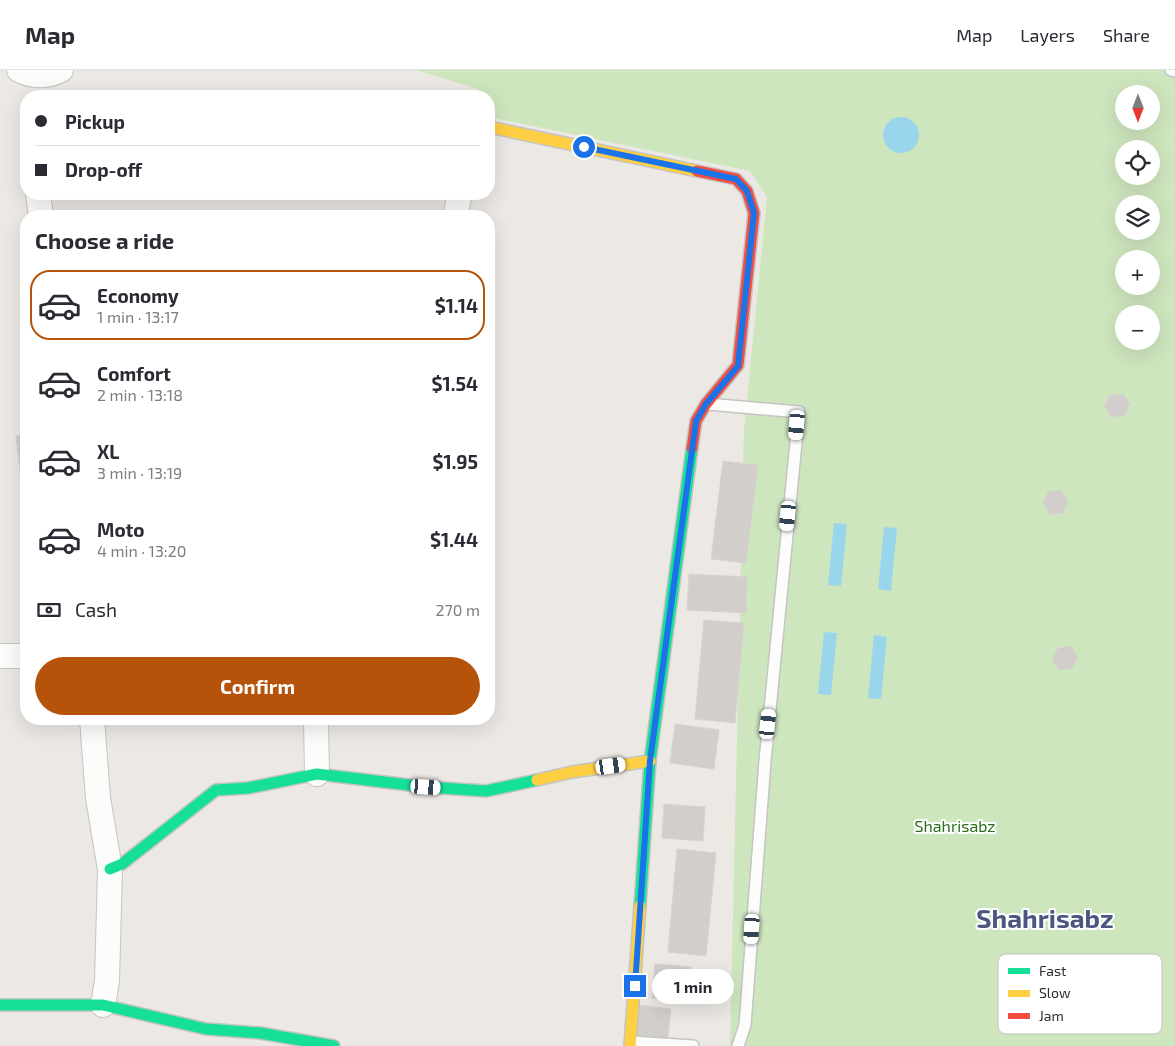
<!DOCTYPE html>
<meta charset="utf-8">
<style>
body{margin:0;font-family:"Exo 2",sans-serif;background:#f2f2f3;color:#2b2b33;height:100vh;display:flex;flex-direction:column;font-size:19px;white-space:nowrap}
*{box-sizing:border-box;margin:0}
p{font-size:16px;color:#7c7c81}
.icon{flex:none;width:28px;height:28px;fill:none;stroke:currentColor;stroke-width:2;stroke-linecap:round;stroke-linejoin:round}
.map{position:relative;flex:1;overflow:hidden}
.drawer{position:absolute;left:20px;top:140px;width:475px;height:515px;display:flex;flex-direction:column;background:#fff;border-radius:20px;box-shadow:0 5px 20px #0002}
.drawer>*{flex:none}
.hud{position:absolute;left:20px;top:20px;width:475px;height:110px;border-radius:20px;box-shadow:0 5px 20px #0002;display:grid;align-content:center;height:110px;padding:0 15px;background:#fff}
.needle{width:32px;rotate:180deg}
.buttons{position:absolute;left:1115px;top:15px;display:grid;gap:10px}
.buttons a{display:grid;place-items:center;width:45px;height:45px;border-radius:50%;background:#fff;box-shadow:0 5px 20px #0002;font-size:25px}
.end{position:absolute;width:22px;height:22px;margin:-11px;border:6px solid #1a73e8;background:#fff;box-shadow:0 0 0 2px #fff}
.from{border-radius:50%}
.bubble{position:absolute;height:35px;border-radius:18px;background:#fff;box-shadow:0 5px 20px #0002;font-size:16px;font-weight:700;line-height:35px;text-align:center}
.car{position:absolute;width:15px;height:30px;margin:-15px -8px;border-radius:6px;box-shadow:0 0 4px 1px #0007;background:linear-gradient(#fff 24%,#345 0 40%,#fff 0 76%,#345 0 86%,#fff 0)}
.hud b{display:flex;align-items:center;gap:18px;height:48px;font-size:19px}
.hud b+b{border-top:1px solid #e1e1e2}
.hud i{width:12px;height:12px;background:#2b2b33}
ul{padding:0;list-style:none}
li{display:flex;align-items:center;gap:15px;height:70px;margin:0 10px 8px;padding:0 5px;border:2px solid transparent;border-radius:20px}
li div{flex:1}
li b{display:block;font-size:19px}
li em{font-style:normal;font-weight:700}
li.on{border-color:#b45309}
li>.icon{width:45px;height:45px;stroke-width:1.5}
h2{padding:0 15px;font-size:22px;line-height:60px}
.pay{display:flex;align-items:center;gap:12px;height:55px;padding:0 15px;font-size:19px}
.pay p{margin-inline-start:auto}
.cta{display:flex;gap:10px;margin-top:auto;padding:10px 15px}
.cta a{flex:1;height:58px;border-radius:30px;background:#b45309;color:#fff;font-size:20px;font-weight:700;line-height:58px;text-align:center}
header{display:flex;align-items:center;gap:30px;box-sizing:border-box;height:70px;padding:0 25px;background:#fff;border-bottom:1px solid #e1e1e2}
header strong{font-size:24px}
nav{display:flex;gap:28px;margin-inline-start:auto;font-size:18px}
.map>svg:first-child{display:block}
.green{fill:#cee6be;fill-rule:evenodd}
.water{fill:#99d6ec}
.building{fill:#d1cecb;stroke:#d7d4d0}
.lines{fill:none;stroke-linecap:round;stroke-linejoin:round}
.lane-casing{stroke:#c5c4c5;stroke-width:14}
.street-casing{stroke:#c5c4c5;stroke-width:26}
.fast-casing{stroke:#c5c4c5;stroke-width:14}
.slow-casing{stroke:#c5c4c5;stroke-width:14}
.jam-casing{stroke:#c5c4c5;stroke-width:14}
.lane{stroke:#fcfcfb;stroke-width:11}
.street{stroke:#fcfcfb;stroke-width:24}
.fast{stroke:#16e098;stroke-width:11}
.slow{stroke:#ffcf43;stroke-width:11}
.jam{stroke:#f24e42;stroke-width:11}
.route{stroke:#1a73e8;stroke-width:6}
.labels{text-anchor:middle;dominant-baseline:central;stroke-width:4;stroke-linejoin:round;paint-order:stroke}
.park-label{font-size:16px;fill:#2c6e1b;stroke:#fff}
.town-label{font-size:26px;font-weight:bold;fill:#4d5680;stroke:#fff}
.key{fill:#fff;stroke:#c0c0c0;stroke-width:1}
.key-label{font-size:14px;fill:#2e2e2e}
</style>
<header>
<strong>Map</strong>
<nav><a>Map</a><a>Layers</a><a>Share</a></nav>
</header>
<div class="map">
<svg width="1175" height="976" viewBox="0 0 1175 976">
<rect width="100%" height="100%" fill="#ece8e4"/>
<path class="green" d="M 416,0 L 1175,0 L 1175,976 L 730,976 L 744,360 L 767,127 L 750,101 L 489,47 L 489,26 L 476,26 L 478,19 ZM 1124,24 L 1151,24 L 1151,51 L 1124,51 ZM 1124,79 L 1151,79 L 1151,106 L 1124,106 ZM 1124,134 L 1151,134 L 1151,161 L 1124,161 ZM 1124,189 L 1151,189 L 1151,216 L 1124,216 ZM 1124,244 L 1151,244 L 1151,271 L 1124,271 Z"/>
<path class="water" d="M883 65a18 18 0 1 1 36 0a18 18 0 1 1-36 0Z
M 834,453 L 847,454 L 841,516 L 828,515 Z
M 884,457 L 897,458 L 891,521 L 878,519 Z
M 824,562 L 837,563 L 831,625 L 818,624 Z
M 874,565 L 887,567 L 881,629 L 868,628 Z"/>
<path class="building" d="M 1135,184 L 1139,189 L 1124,189 L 1124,206 L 1117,196 L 1123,185 Z
M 1123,324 L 1130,334 L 1124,346 L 1112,347 L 1104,336 L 1110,325 Z
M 26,365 L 26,443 L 25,444 L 16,366 Z
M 723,391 L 758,395 L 746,493 L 711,489 Z
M 1061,420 L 1068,431 L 1063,443 L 1050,444 L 1043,433 L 1048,422 Z
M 689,504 L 747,507 L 746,543 L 687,540 Z
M 704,550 L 744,553 L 735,653 L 695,649 Z
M 1071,576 L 1078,587 L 1072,598 L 1059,600 L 1052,589 L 1058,578 Z
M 675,654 L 719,660 L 714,699 L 670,693 Z
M 664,734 L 705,737 L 703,771 L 662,768 Z
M 677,779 L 716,783 L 706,886 L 668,882 Z
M 655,894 L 691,897 L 689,931 L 652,928 Z
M 637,935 L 671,939 L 667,976 L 633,976 Z"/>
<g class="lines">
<g class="lane-casing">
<path id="lane" d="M 1171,0 L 1175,1
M 708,334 L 799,342 L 765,691 L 745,955 L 738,976
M 631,972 L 693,976"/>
</g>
<g class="street-casing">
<path id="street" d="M 19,0 C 31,7 49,7 61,0
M 38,124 L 41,146
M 455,146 L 460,124
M 0,586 L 26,586
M 92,649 L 98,728 L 110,799 L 107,911 L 103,935
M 316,649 L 317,704"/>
</g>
<g class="fast-casing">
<path id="fast" d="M 110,799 L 122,794 L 216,720 L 248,718 L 317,704 L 426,717 L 486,721 L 537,710
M 640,836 L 650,691 L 692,378
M 0,935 L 103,935 L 206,959 L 260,963 L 334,976"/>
</g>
<g class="slow-casing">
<path id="slow" d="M 489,57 L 697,101
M 537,710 L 572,702 L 650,691
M 630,976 L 640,836"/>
</g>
<g class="jam-casing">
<path id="jam" d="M 692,378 L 696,351 L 706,334 L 738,295 L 754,143 L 747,121 L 736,109 L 697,101"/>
</g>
<use href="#lane" class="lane"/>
<use href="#street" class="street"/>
<use href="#fast" class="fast"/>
<use href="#slow" class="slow"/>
<use href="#jam" class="jam"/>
</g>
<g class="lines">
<path class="route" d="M 584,77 L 736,109 L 747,121 L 754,143 L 738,296 L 706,334 L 696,351 L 650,691 L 635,916"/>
</g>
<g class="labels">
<g class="park-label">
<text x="955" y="755">Shahrisabz</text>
</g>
<g class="town-label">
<text x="1045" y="847">Shahrisabz</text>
</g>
</g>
<rect x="998" y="884" width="164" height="80" rx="8" class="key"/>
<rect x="1008" y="898" width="22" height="6" fill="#16e098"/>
<rect x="1008" y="920" width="22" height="7" fill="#ffcf43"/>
<rect x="1008" y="943" width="22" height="6" fill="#f24e42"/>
<g class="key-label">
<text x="1039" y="906">Fast</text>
<text x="1039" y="928">Slow</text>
<text x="1039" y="951">Jam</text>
</g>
</svg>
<div class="buttons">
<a><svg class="needle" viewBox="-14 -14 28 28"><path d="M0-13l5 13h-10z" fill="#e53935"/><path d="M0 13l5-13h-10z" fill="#7c7c81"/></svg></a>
<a><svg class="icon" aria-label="locate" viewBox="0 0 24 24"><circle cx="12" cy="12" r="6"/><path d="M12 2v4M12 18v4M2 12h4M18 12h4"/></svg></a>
<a><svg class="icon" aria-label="layers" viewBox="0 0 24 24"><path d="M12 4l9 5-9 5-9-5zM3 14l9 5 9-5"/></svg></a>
<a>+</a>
<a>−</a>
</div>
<i class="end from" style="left:584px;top:77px"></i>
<i class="end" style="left:635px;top:916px"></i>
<div class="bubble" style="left:652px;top:899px;width:82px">1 min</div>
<i class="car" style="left:797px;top:355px;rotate:185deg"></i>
<i class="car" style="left:788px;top:446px;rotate:186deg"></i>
<i class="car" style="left:768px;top:654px;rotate:6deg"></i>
<i class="car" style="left:611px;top:696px;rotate:82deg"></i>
<i class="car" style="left:426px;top:717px;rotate:94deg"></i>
<i class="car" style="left:752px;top:859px;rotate:184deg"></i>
<div class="hud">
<b><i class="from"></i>Pickup</b>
<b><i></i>Drop-off</b>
</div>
<section class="drawer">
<h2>Choose a ride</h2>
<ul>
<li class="on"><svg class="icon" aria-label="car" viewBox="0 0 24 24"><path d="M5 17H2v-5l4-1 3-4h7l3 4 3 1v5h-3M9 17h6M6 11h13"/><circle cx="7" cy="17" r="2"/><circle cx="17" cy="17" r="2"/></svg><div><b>Economy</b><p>1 min · 13:17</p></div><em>$1.14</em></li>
<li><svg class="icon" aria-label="car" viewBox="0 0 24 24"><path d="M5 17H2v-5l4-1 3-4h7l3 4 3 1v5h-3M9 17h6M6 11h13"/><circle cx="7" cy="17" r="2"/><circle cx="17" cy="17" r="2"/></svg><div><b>Comfort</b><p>2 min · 13:18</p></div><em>$1.54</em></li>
<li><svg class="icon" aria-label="car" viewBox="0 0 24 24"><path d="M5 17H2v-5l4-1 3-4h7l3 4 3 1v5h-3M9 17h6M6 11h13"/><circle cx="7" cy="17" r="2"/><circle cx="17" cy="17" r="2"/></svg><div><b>XL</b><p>3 min · 13:19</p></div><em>$1.95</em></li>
<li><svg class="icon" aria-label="car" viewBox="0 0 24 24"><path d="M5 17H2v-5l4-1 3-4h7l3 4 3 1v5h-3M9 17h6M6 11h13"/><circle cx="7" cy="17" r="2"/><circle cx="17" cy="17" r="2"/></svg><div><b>Moto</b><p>4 min · 13:20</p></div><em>$1.44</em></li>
</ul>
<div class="pay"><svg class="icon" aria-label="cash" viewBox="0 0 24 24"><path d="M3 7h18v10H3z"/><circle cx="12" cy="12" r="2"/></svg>Cash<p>270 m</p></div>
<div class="cta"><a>Confirm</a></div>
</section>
</div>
